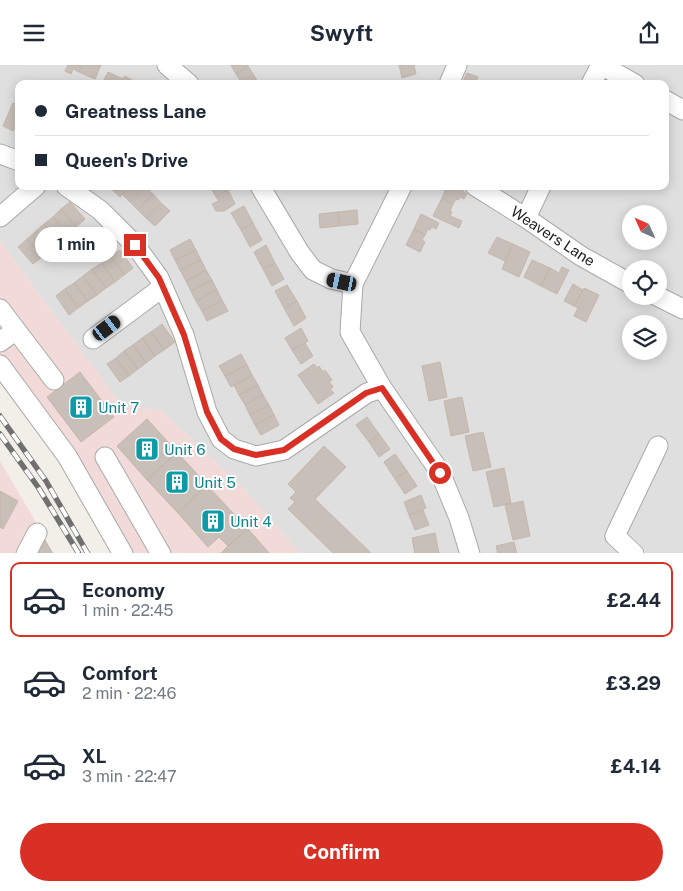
<!DOCTYPE html>
<meta charset="utf-8">
<style>
body{margin:0;font-family:"Public Sans",sans-serif;background:#f6f6f7;color:#1f2937;height:100vh;display:flex;flex-direction:column;font-size:19px;white-space:nowrap}
*{box-sizing:border-box;margin:0}
p{font-size:16px;color:#747a83}
.icon{flex:none;width:28px;height:28px;fill:none;stroke:currentColor;stroke-width:2;stroke-linecap:round;stroke-linejoin:round}
.map{position:relative;height:488px;overflow:hidden}
.drawer{display:flex;flex-direction:column;background:#fff;flex:1}
.drawer>*{flex:none}
.top-card{position:absolute;left:15px;top:15px;width:654px;height:110px;border-radius:10px;box-shadow:0 2px 12px #0003;display:grid;align-content:center;height:110px;padding:0 20px;background:#fff}
.needle{width:32px;rotate:315deg}
.controls{position:absolute;left:622px;top:140px;display:grid;gap:10px}
.controls a{display:grid;place-items:center;width:45px;height:45px;border-radius:50%;background:#fff;box-shadow:0 2px 12px #0003;font-size:25px}
.end{position:absolute;width:22px;height:22px;margin:-11px;border:6px solid #d93025;background:#fff;box-shadow:0 0 0 2px #fff}
.from{border-radius:50%}
.bubble{position:absolute;height:35px;border-radius:18px;background:#fff;box-shadow:0 2px 12px #0003;font-size:16px;font-weight:700;line-height:35px;text-align:center}
.car{position:absolute;width:15px;height:30px;margin:-15px -8px;border-radius:6px;box-shadow:0 0 4px 1px #0007;background:linear-gradient(#222 24%,#8ab4d8 0 40%,#222 0 76%,#8ab4d8 0 86%,#222 0)}
.top-card b{display:flex;align-items:center;gap:18px;height:48px;font-size:19px}
.top-card b+b{border-top:1px solid #e0e1e3}
.top-card i{width:12px;height:12px;background:#1f2937}
ul{padding:9px 0 0;list-style:none}
li{display:flex;align-items:center;gap:15px;height:75px;margin:0 10px 8px;padding:0 10px;border:2px solid transparent;border-radius:10px}
li div{flex:1}
li b{display:block;font-size:19px}
li em{font-style:normal;font-weight:700}
li.current{border-color:#d93025}
li>.icon{width:45px;height:45px;stroke-width:1.5}
.action{display:flex;gap:10px;margin-top:auto;padding:10px 20px}
.action a{flex:1;height:58px;border-radius:30px;background:#d93025;color:#fff;font-size:20px;font-weight:700;line-height:58px;text-align:center}
header{display:flex;justify-content:space-between;align-items:center;height:65px;padding:0 20px;background:#fff;font-size:22px;font-weight:700}
.map>svg:first-child{display:block}
.residential{fill:#e0dfdf;fill-rule:evenodd}
.commercial{fill:#f2dad9}
.building{fill:#c7bfb8;stroke:#c4b6ab}
.lines{fill:none;stroke-linecap:round;stroke-linejoin:round}
.minor-casing{stroke:#a9a9a9;stroke-width:21}
.minor{stroke:#fff;stroke-width:19}
.rail-casing{stroke:#707070;stroke-width:5.5}
.rail{stroke:#fff;stroke-width:4;stroke-dasharray:11;stroke-linecap:butt}
.route{stroke:#d93025;stroke-width:6}
.labels{text-anchor:middle;dominant-baseline:central;stroke-width:4;stroke-linejoin:round;paint-order:stroke}
.street-label{font-size:15px;fill:#222;stroke:#fff}
.culture-label{font-size:15px;fill:#0d838f;stroke:#fff;text-anchor:start}
</style>
<header><svg class="icon" aria-label="menu" viewBox="0 0 24 24"><path d="M4 6h16M4 12h16M4 18h16"/></svg>Swyft<svg class="icon" aria-label="share" viewBox="0 0 24 24"><path d="M12 15V3M7 8l5-5 5 5M5 13v7h14v-7"/></svg></header>
<div class="map">
<svg width="683" height="489" viewBox="0 0 683 489">
<rect width="100%" height="100%" fill="#f2efe9"/>
<path class="residential" d="M 0,0 L 683,0 L 683,488 L 300,488 L 242,422 L 162,346 L 121,340 L 0,176 ZM 19,19 L 665,19 L 665,121 L 19,121 ZM 631,149 L 659,149 L 659,176 L 631,176 ZM 631,204 L 659,204 L 659,231 L 631,231 ZM 631,259 L 659,259 L 659,286 L 631,286 Z"/>
<path class="commercial" d="M 0,176 L 121,340 L 162,346 L 242,422 L 300,488 L 124,488 L 0,301 Z
M 0,396 L 44,471 L 34,488 L 0,488 Z"/>
<path class="building" d="M 68,0 L 82,0 L 79,7 L 73,4 L 71,9 L 65,6 Z
M 82,0 L 101,0 L 95,14 L 79,7 Z
M 231,0 L 248,0 L 248,1 L 236,9 Z
M 399,0 L 414,0 L 416,9 L 402,13 Z
M 248,1 L 258,17 L 255,19 L 243,19 L 236,9 Z
M 108,7 L 123,14 L 120,19 L 102,19 Z
M 467,8 L 478,12 L 475,19 L 462,19 Z
M 125,11 L 137,18 L 137,19 L 120,19 Z
M 13,38 L 19,40 L 19,55 L 13,66 L 3,61 Z
M 114,121 L 130,121 L 120,132 L 111,124 Z
M 130,121 L 145,122 L 130,137 L 122,129 Z
M 210,121 L 231,121 L 232,122 L 216,132 Z
M 447,121 L 457,121 L 464,125 L 463,127 L 467,129 L 464,134 L 460,132 L 458,135 L 456,134 L 453,139 L 442,133 Z
M 145,122 L 153,129 L 138,145 L 130,137 Z
M 228,125 L 235,139 L 224,146 L 216,146 L 212,139 L 219,136 L 216,132 Z
M 153,129 L 161,138 L 146,153 L 138,145 Z
M 442,133 L 453,139 L 450,146 L 452,147 L 450,151 L 462,156 L 459,163 L 433,151 Z
M 70,137 L 85,154 L 76,162 L 61,144 Z
M 161,138 L 170,146 L 155,161 L 146,153 Z
M 244,141 L 253,158 L 241,165 L 231,148 Z
M 61,144 L 76,162 L 68,169 L 53,152 Z
M 357,145 L 358,159 L 339,161 L 338,147 Z
M 338,147 L 339,161 L 320,163 L 319,149 Z
M 421,149 L 439,158 L 436,164 L 432,162 L 430,165 L 428,164 L 425,170 L 414,164 Z
M 53,152 L 68,169 L 59,177 L 44,159 Z
M 253,158 L 262,175 L 250,182 L 241,165 Z
M 44,159 L 59,177 L 50,184 L 35,167 Z
M 414,164 L 425,170 L 422,175 L 425,177 L 420,187 L 406,180 Z
M 35,167 L 50,184 L 42,192 L 27,174 Z
M 497,172 L 513,179 L 505,196 L 488,188 Z
M 27,174 L 42,192 L 33,199 L 18,182 Z
M 190,174 L 196,185 L 175,195 L 170,185 Z
M 513,179 L 530,187 L 519,212 L 502,204 Z
M 266,180 L 275,198 L 263,204 L 254,187 Z
M 120,185 L 133,203 L 124,210 L 111,191 Z
M 196,185 L 201,195 L 180,205 L 175,195 Z
M 111,191 L 124,210 L 115,217 L 102,198 Z
M 201,195 L 206,205 L 186,216 L 180,205 Z
M 532,195 L 550,203 L 541,221 L 524,212 Z
M 102,198 L 115,217 L 106,223 L 92,204 Z
M 275,198 L 284,214 L 272,221 L 263,204 Z
M 562,202 L 569,205 L 557,229 L 541,221 L 550,203 L 559,208 Z
M 92,204 L 106,223 L 97,230 L 83,211 Z
M 206,205 L 212,215 L 191,226 L 186,216 Z
M 83,211 L 97,230 L 88,236 L 74,218 Z
M 212,215 L 217,225 L 196,236 L 191,226 Z
M 74,218 L 88,236 L 78,243 L 65,224 Z
M 573,219 L 583,225 L 574,241 L 564,236 Z
M 287,220 L 297,236 L 284,243 L 275,226 Z
M 584,223 L 599,230 L 586,257 L 574,251 L 578,243 L 574,241 Z
M 65,224 L 78,243 L 69,250 L 56,231 Z
M 217,225 L 222,235 L 202,246 L 196,236 Z
M 222,235 L 228,246 L 207,256 L 202,246 Z
M 297,236 L 306,253 L 294,261 L 284,243 Z
M 162,259 L 175,277 L 164,285 L 151,267 Z
M 301,263 L 308,276 L 292,285 L 285,273 Z
M 151,267 L 164,285 L 155,291 L 142,273 Z
M 142,273 L 155,291 L 146,298 L 133,280 Z
M 305,278 L 313,291 L 301,299 L 292,285 Z
M 133,280 L 146,298 L 138,304 L 124,286 Z
M 124,286 L 138,304 L 129,311 L 116,293 Z
M 241,289 L 247,300 L 225,311 L 219,301 Z
M 116,293 L 129,311 L 120,317 L 107,299 Z
M 440,297 L 447,332 L 429,336 L 422,301 Z
M 314,299 L 317,303 L 319,301 L 323,307 L 325,305 L 332,315 L 329,316 L 333,322 L 330,324 L 334,328 L 318,339 L 298,310 Z
M 247,300 L 252,310 L 231,322 L 225,311 Z
M 80,307 L 114,352 L 81,377 L 47,332 Z
M 252,310 L 258,320 L 239,330 L 234,320 Z
M 258,320 L 263,330 L 245,340 L 239,330 Z
M 263,330 L 269,340 L 250,350 L 245,340 Z
M 462,332 L 469,367 L 451,371 L 444,336 Z
M 269,340 L 274,350 L 255,360 L 250,350 Z
M 274,350 L 279,360 L 261,370 L 255,360 Z
M 367,352 L 379,369 L 369,377 L 356,360 Z
M 147,354 L 177,387 L 147,415 L 117,381 Z
M 483,367 L 491,402 L 473,406 L 465,371 Z
M 379,369 L 390,384 L 379,392 L 369,377 Z
M 324,381 L 346,402 L 315,434 L 372,489 L 334,489 L 288,444 L 295,437 L 290,433 L 296,427 L 288,419 Z
M 177,387 L 207,420 L 178,448 L 147,415 Z
M 395,389 L 407,406 L 395,414 L 384,397 Z
M 504,403 L 511,438 L 494,442 L 486,407 Z
M 407,406 L 417,421 L 405,429 L 395,414 Z
M 207,420 L 248,464 L 228,481 L 219,472 L 208,482 L 178,448 Z
M 0,426 L 18,436 L 3,464 L 0,462 Z
M 421,430 L 426,443 L 409,450 L 404,437 Z
M 523,436 L 530,471 L 513,475 L 505,440 Z
M 423,445 L 429,460 L 415,465 L 409,450 Z
M 248,464 L 270,489 L 220,489 L 228,481 Z
M 435,468 L 439,489 L 415,489 L 412,473 Z
M 45,475 L 53,489 L 38,489 Z
M 514,477 L 517,489 L 498,489 L 496,481 Z"/>
<g class="lines">
<g class="minor-casing">
<path id="minor" d="M 167,0 L 189,19
M 601,0 L 635,19
M 449,19 L 457,0
M 591,19 L 601,0
M 665,35 L 683,45
M 0,89 L 19,96
M 66,121 L 100,145 L 135,180 L 159,213 L 184,270 L 207,347 L 221,374 L 234,384 L 256,391 L 284,385 L 367,328 L 382,323
M 260,121 L 300,188 L 313,205 L 331,214 L 353,219
M 402,121 L 353,219 L 350,267 L 382,323 L 440,407 L 459,453 L 470,489
M 475,121 L 526,153 L 581,191 L 631,219
M 0,152 L 36,121
M 526,153 L 541,121
M 657,231 L 683,244
M 0,244 L 54,315
M 93,274 L 163,222
M 0,277 L 16,265
M 0,300 L 67,391 L 123,489
M 105,392 L 161,489
M 26,489 L 37,468
M 634,489 L 615,471 L 658,381"/>
</g>
<use href="#minor" class="minor"/>
<g class="rail-casing">
<path id="rail" d="M 0,351 L 46,416 L 88,489
M 0,369 L 38,422 L 79,489"/>
</g>
<use href="#rail" class="rail"/>
</g>
<g class="lines">
<path class="route" d="M 135,180 L 159,213 L 184,270 L 207,347 L 221,374 L 234,384 L 256,390 L 284,385 L 366,328 L 382,323 L 440,408"/>
</g>
<defs>
<g id="building-square" transform="scale(1.25)"><rect x="-9" y="-9" width="18" height="18" rx="4" fill="#0f9aa8" stroke="#fff"/><path d="M-4-6H4V6H1V3H-1V6H-4ZM-2.5-4.3h1.7v1.8h-1.7ZM.8-4.3h1.7v1.8H.8ZM-2.5-1h1.7V.8h-1.7ZM.8-1h1.7V.8H.8Z" fill="#fff"/></g>
</defs>
<g fill-rule="evenodd">
<use href="#building-square" x="81" y="342"/>
<use href="#building-square" x="147" y="384"/>
<use href="#building-square" x="177" y="417"/>
<use href="#building-square" x="213" y="456"/>
</g>
<g class="labels">
<g class="street-label">
<text transform="translate(553 171) rotate(33)">Weavers Lane</text>
</g>
<g class="culture-label">
<text x="98" y="342">Unit 7</text>
<text x="164" y="384">Unit 6</text>
<text x="194" y="417">Unit 5</text>
<text x="230" y="456">Unit 4</text>
</g>
</g>
</svg>
<div class="controls">
<a><svg class="needle" viewBox="-14 -14 28 28"><path d="M0-13l5 13h-10z" fill="#e53935"/><path d="M0 13l5-13h-10z" fill="#747a83"/></svg></a>
<a><svg class="icon" aria-label="locate" viewBox="0 0 24 24"><circle cx="12" cy="12" r="6"/><path d="M12 2v4M12 18v4M2 12h4M18 12h4"/></svg></a>
<a><svg class="icon" aria-label="layers" viewBox="0 0 24 24"><path d="M12 4l9 5-9 5-9-5zM3 14l9 5 9-5"/></svg></a>
</div>
<i class="end from" style="left:440px;top:408px"></i>
<i class="end" style="left:135px;top:180px"></i>
<div class="bubble" style="left:35px;top:162px;width:82px">1 min</div>
<i class="car" style="left:342px;top:217px;rotate:282deg"></i>
<i class="car" style="left:107px;top:263px;rotate:53deg"></i>
<div class="top-card">
<b><i class="from"></i>Greatness Lane</b>
<b><i></i>Queen's Drive</b>
</div>
</div>
<section class="drawer">
<ul>
<li class="current"><svg class="icon" aria-label="car" viewBox="0 0 24 24"><path d="M5 17H2v-5l4-1 3-4h7l3 4 3 1v5h-3M9 17h6M6 11h13"/><circle cx="7" cy="17" r="2"/><circle cx="17" cy="17" r="2"/></svg><div><b>Economy</b><p>1 min · 22:45</p></div><em>£2.44</em></li>
<li><svg class="icon" aria-label="car" viewBox="0 0 24 24"><path d="M5 17H2v-5l4-1 3-4h7l3 4 3 1v5h-3M9 17h6M6 11h13"/><circle cx="7" cy="17" r="2"/><circle cx="17" cy="17" r="2"/></svg><div><b>Comfort</b><p>2 min · 22:46</p></div><em>£3.29</em></li>
<li><svg class="icon" aria-label="car" viewBox="0 0 24 24"><path d="M5 17H2v-5l4-1 3-4h7l3 4 3 1v5h-3M9 17h6M6 11h13"/><circle cx="7" cy="17" r="2"/><circle cx="17" cy="17" r="2"/></svg><div><b>XL</b><p>3 min · 22:47</p></div><em>£4.14</em></li>
</ul>
<div class="action"><a>Confirm</a></div>
</section>
